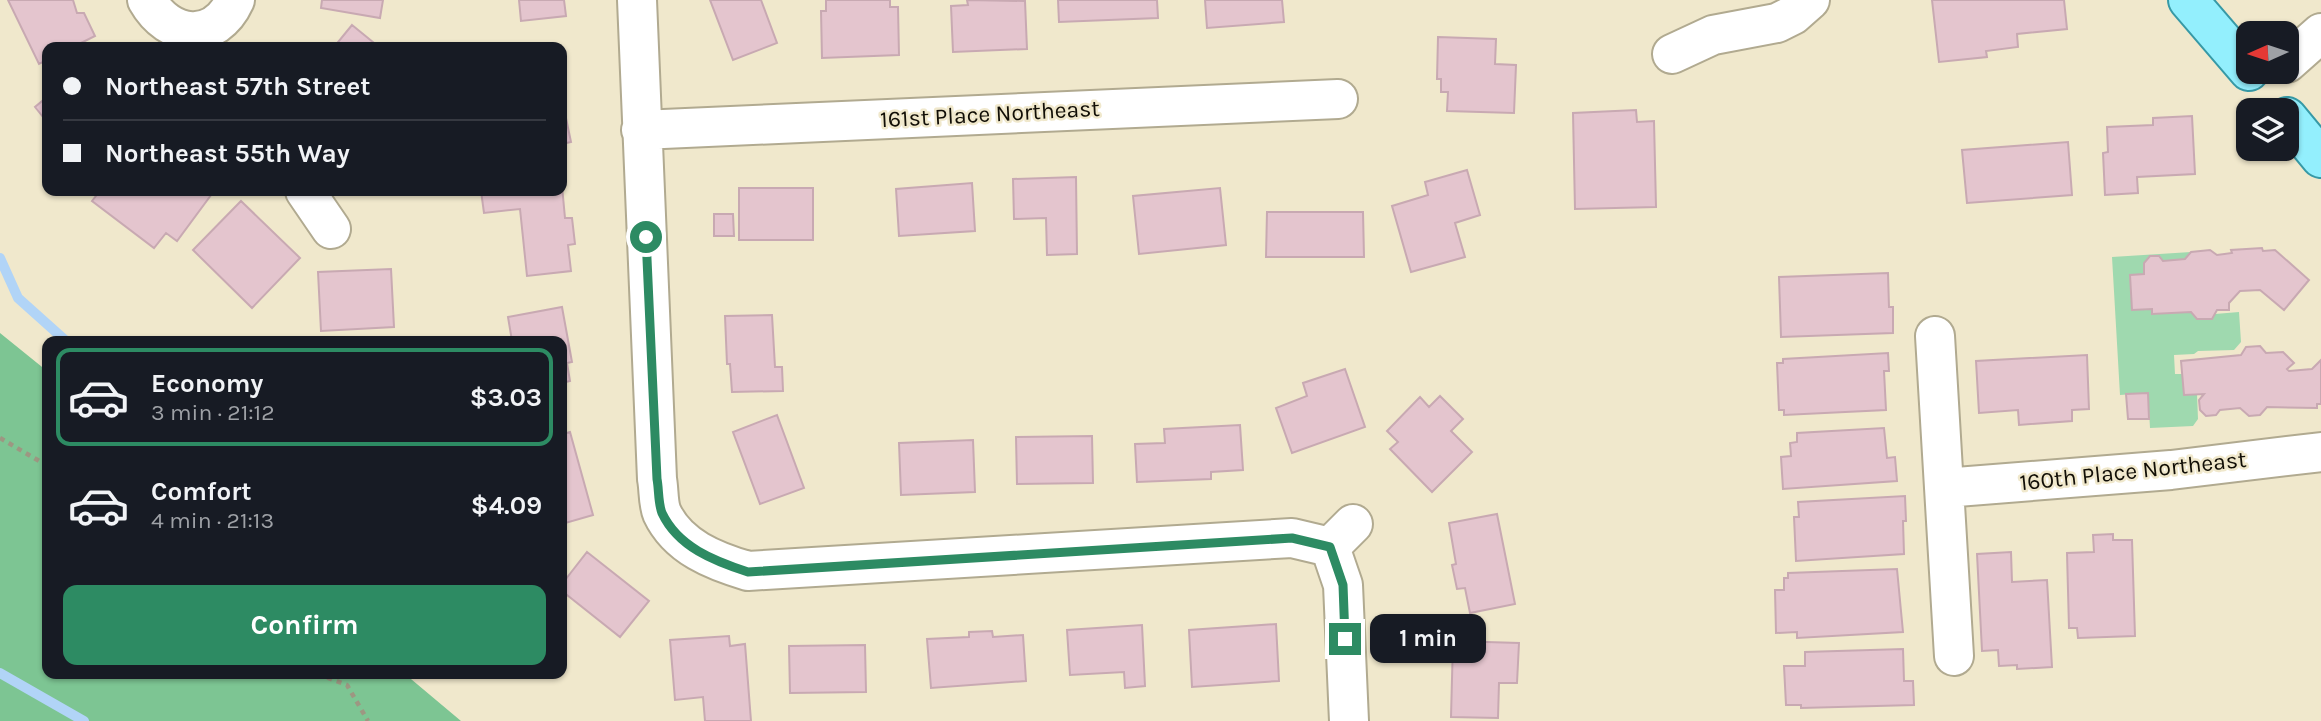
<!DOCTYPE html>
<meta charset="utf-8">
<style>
body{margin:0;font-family:Karla,sans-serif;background:#20242c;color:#f1f3f6;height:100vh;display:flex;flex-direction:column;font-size:26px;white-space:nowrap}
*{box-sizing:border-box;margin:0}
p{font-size:23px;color:#9ea1a6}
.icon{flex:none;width:38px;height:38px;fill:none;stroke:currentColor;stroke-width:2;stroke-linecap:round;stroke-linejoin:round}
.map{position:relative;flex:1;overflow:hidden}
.side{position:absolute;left:42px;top:336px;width:525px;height:343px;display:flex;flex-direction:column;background:#171b24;border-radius:14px;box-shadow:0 2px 5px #0004}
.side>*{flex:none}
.top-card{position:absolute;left:42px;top:42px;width:525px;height:154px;border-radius:14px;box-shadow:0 2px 5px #0004;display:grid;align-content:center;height:154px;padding:0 21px;background:#171b24}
.needle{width:46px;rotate:267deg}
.tools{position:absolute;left:2236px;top:21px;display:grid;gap:14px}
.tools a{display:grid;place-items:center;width:63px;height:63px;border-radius:14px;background:#171b24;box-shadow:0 2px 5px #0004;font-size:35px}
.end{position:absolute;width:32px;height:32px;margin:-16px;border:9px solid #2d8b63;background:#fff;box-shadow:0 0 0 4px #fff}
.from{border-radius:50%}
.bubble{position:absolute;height:49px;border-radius:14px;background:#171b24;box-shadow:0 2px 5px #0004;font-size:23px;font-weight:700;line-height:49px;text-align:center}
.top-card b{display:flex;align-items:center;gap:24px;height:66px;font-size:26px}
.top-card b+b{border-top:2px solid #363941}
.top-card i{width:18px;height:18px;background:#f1f3f6}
ul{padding:12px 0 0;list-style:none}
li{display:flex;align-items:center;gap:21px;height:98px;margin:0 14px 10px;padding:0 7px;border:4px solid transparent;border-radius:14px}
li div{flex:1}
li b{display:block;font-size:26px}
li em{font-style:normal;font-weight:700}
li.selected{border-color:#2d8b63}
li>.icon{width:63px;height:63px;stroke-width:1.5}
.action{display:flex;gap:14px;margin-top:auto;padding:14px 21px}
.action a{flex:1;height:80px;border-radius:14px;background:#2d8b63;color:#fff;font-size:28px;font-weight:700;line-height:80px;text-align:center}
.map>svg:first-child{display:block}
.green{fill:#9fd9af}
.forest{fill:#7dc593}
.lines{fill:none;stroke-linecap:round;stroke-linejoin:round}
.stream{stroke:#b1d4f7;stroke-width:10}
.building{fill:#e4c5ce;stroke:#c8a9b2;stroke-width:2}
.minor-casing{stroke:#b1aa90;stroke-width:42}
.major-casing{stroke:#3799a6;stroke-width:42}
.path{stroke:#9d9782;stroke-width:4.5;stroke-dasharray:5 5;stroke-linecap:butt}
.minor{stroke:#fff;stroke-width:38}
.major{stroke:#93effd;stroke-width:38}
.route{stroke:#2d8b63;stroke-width:9}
.labels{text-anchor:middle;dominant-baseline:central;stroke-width:5;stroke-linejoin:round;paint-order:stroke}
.street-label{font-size:23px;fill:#110e06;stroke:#f0e8cc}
</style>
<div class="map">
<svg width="2321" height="721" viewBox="0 0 2321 721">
<rect width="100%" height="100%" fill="#f0e8cc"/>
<path class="green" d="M 2191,252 L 2185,259 L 2163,261 L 2159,256 L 2150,256 L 2144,263 L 2144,274 L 2130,275 L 2132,310 L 2152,309 L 2153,314 L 2191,312 L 2197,319 L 2212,319 L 2215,314 L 2239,312 L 2241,342 L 2234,350 L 2198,351 L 2194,354 L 2174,355 L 2175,374 L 2183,374 L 2184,395 L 2197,394 L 2198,419 L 2193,426 L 2150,428 L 2148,393 L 2120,395 L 2112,257 Z"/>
<path class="forest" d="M 0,333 L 47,371 L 47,674 L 405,674 L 461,721 L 0,721 Z"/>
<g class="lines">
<path class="stream" d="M 0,258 L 18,298 L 66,341
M 0,673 L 84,721"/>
</g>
<path class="building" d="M 8,0 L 73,0 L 77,13 L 84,13 L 95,36 L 73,47 L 47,47 L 47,60 L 39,64 Z
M 322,0 L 383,0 L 380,18 L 321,8 Z
M 519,0 L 564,0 L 566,16 L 521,21 Z
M 710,0 L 761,0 L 777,43 L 733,60 Z
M 826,0 L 890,0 L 890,7 L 898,7 L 899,55 L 822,58 L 821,11 L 826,11 Z
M 967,0 L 1025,1 L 1027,49 L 953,52 L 951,6 L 968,5 Z
M 1058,0 L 1157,0 L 1158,18 L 1059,22 Z
M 1205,0 L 1282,0 L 1284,22 L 1207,28 Z
M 1932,0 L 2064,0 L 2067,29 L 2017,34 L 2018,47 L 1986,51 L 1987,57 L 1939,62 Z
M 352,25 L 379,47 L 334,47 Z
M 1438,37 L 1496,39 L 1495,64 L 1516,65 L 1514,113 L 1447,111 L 1448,92 L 1441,92 L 1441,79 L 1437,79 Z
M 47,97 L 47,122 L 35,107 Z
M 562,99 L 571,142 L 562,144 Z
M 1636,110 L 1637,122 L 1654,121 L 1656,207 L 1575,209 L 1573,113 Z
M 2192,116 L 2195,174 L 2137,177 L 2138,193 L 2105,195 L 2103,153 L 2108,152 L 2107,127 L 2153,125 L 2153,118 Z
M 2068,142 L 2072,195 L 1967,203 L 1962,150 Z
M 1467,170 L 1480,215 L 1455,223 L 1465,257 L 1411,272 L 1392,206 L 1428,195 L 1425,182 Z
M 1076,177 L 1077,254 L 1047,255 L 1046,218 L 1014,219 L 1013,179 Z
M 972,183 L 975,231 L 899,236 L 896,189 Z
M 562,186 L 565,218 L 572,218 L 575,244 L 568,245 L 571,271 L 527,276 L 520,209 L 484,213 L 481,191 L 562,191 Z
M 739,188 L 813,188 L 813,240 L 739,240 Z
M 1220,188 L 1226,245 L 1139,254 L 1133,196 Z
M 100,191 L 214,191 L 177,241 L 166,233 L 154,248 L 92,201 Z
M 241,201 L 300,258 L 252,308 L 193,250 Z
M 1267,212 L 1363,212 L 1364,257 L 1266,257 Z
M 714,214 L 733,214 L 734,236 L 714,236 Z
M 2262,248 L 2263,251 L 2275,250 L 2309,280 L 2284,310 L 2260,290 L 2240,291 L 2229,303 L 2229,310 L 2217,310 L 2212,319 L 2197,319 L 2191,312 L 2152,314 L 2152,309 L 2132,310 L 2130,275 L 2144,274 L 2144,263 L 2150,256 L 2159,256 L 2163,261 L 2185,259 L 2191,252 L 2210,250 L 2217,255 L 2232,253 L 2231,250 Z
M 391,269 L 394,327 L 321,331 L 318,272 Z
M 1888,273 L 1889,307 L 1893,307 L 1893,333 L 1781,337 L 1779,277 Z
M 562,307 L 572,362 L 567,363 L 570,381 L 562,383 L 562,341 L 512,341 L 508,317 Z
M 772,315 L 775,367 L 782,367 L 783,391 L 732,392 L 730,364 L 727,364 L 725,316 Z
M 2260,346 L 2266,353 L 2283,352 L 2294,363 L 2287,369 L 2289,371 L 2312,369 L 2321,360 L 2321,404 L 2317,404 L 2317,408 L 2267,407 L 2260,415 L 2249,416 L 2240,408 L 2220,410 L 2216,415 L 2206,416 L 2200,410 L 2199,400 L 2204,394 L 2184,395 L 2181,361 L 2241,355 L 2246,347 Z
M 1888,353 L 1889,371 L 1884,371 L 1886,410 L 1784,415 L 1784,410 L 1779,410 L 1777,363 L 1783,363 L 1783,359 Z
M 2087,355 L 2089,409 L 2072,410 L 2072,421 L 2019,425 L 2018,410 L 1979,413 L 1976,361 Z
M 1345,369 L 1365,427 L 1292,453 L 1276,408 L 1307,396 L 1303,383 Z
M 2148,393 L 2149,419 L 2128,419 L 2126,394 Z
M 1440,396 L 1463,419 L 1451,431 L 1472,452 L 1432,492 L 1390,449 L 1398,442 L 1387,431 L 1420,397 L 1429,407 Z
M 777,415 L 804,488 L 760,504 L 733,432 Z
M 1240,425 L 1243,470 L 1211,472 L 1211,479 L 1137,482 L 1135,444 L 1165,443 L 1164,429 Z
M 1884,428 L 1887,458 L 1895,457 L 1897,481 L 1783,489 L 1781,457 L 1791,456 L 1790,443 L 1797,442 L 1797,433 Z
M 562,429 L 563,434 L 570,432 L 593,515 L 562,524 Z
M 1092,436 L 1093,483 L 1017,484 L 1016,437 Z
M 973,440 L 975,492 L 901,495 L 899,443 Z
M 1905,496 L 1906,521 L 1903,521 L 1904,554 L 1796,561 L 1794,517 L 1799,517 L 1798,502 Z
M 1497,514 L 1515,604 L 1470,613 L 1465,588 L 1457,589 L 1452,565 L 1456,564 L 1449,523 Z
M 2113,534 L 2113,540 L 2132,540 L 2135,636 L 2078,638 L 2077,628 L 2069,628 L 2067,553 L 2094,552 L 2093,535 Z
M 587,552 L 649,601 L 620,637 L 562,591 L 562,584 Z
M 2011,552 L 2012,582 L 2047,580 L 2052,667 L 2017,669 L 2017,665 L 1999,666 L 1998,650 L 1982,651 L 1977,554 Z
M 1897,569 L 1903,632 L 1797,638 L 1797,632 L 1776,633 L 1775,590 L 1784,590 L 1784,578 L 1788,578 L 1788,573 Z
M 1276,624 L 1279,681 L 1192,687 L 1189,630 Z
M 1142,625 L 1145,686 L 1125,688 L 1124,672 L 1070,675 L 1067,630 Z
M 992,631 L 993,637 L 1023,635 L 1026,681 L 931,688 L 927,639 L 969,637 L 969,632 Z
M 729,636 L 730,646 L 745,644 L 751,721 L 705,721 L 703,697 L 675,700 L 670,640 Z
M 1453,641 L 1519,643 L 1517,683 L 1499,683 L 1498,718 L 1451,717 Z
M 865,645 L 866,692 L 790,693 L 789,646 Z
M 1903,649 L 1904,681 L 1913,681 L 1914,705 L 1801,708 L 1801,705 L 1786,705 L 1784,666 L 1805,666 L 1805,652 Z"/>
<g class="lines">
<g class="minor-casing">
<path id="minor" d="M 147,0 C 169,39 215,44 235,0
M 637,0 L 657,479 C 659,489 658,504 662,513 C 678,547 714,561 748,571 L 1292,538 L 1330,547
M 1672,54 L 1713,35 L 1777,23 L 1793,15 L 1810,0
M 2287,63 L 2321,33
M 641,130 L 1338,99
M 305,191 L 331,229
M 1935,336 L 1954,656
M 1944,488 L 2171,470 L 2321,452
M 1330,547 L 1343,585 L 1349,721
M 1330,547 L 1353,524"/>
</g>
<g class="major-casing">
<path id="major" d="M 2188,0 L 2249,71
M 2287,117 L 2321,158"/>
</g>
<path class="path" d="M 0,438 L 46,465 L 47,468
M 318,674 L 347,685 L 368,721"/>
<use href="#minor" class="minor"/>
<use href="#major" class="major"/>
</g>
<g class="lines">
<path class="route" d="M 646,237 L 657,479 C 659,489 658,503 662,513 C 678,547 714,561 748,572 L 1292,538 L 1330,547 L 1343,585 L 1345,639"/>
</g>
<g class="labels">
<g class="street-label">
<text transform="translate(990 114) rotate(-3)">161st Place Northeast</text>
<text transform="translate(2133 471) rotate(-6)">160th Place Northeast</text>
</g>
</g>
</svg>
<div class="tools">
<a><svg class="needle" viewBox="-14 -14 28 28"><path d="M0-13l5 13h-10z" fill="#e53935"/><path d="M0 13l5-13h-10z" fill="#9ea1a6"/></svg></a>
<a><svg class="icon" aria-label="layers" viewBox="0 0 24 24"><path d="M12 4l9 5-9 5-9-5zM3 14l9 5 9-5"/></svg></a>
</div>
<i class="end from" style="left:646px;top:237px"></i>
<i class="end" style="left:1345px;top:639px"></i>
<div class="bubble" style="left:1370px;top:614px;width:116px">1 min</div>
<div class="top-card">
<b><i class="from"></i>Northeast 57th Street</b>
<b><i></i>Northeast 55th Way</b>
</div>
<section class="side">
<ul>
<li class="selected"><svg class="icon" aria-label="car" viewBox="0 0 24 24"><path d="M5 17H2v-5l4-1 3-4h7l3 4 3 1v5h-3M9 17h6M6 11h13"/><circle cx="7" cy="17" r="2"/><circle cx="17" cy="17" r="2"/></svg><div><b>Economy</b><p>3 min · 21:12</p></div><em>$3.03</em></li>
<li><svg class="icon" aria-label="car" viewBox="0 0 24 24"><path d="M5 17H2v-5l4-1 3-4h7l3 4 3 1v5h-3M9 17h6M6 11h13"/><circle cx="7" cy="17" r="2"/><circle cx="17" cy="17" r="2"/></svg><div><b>Comfort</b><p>4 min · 21:13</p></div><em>$4.09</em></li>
</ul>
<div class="action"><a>Confirm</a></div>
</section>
</div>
